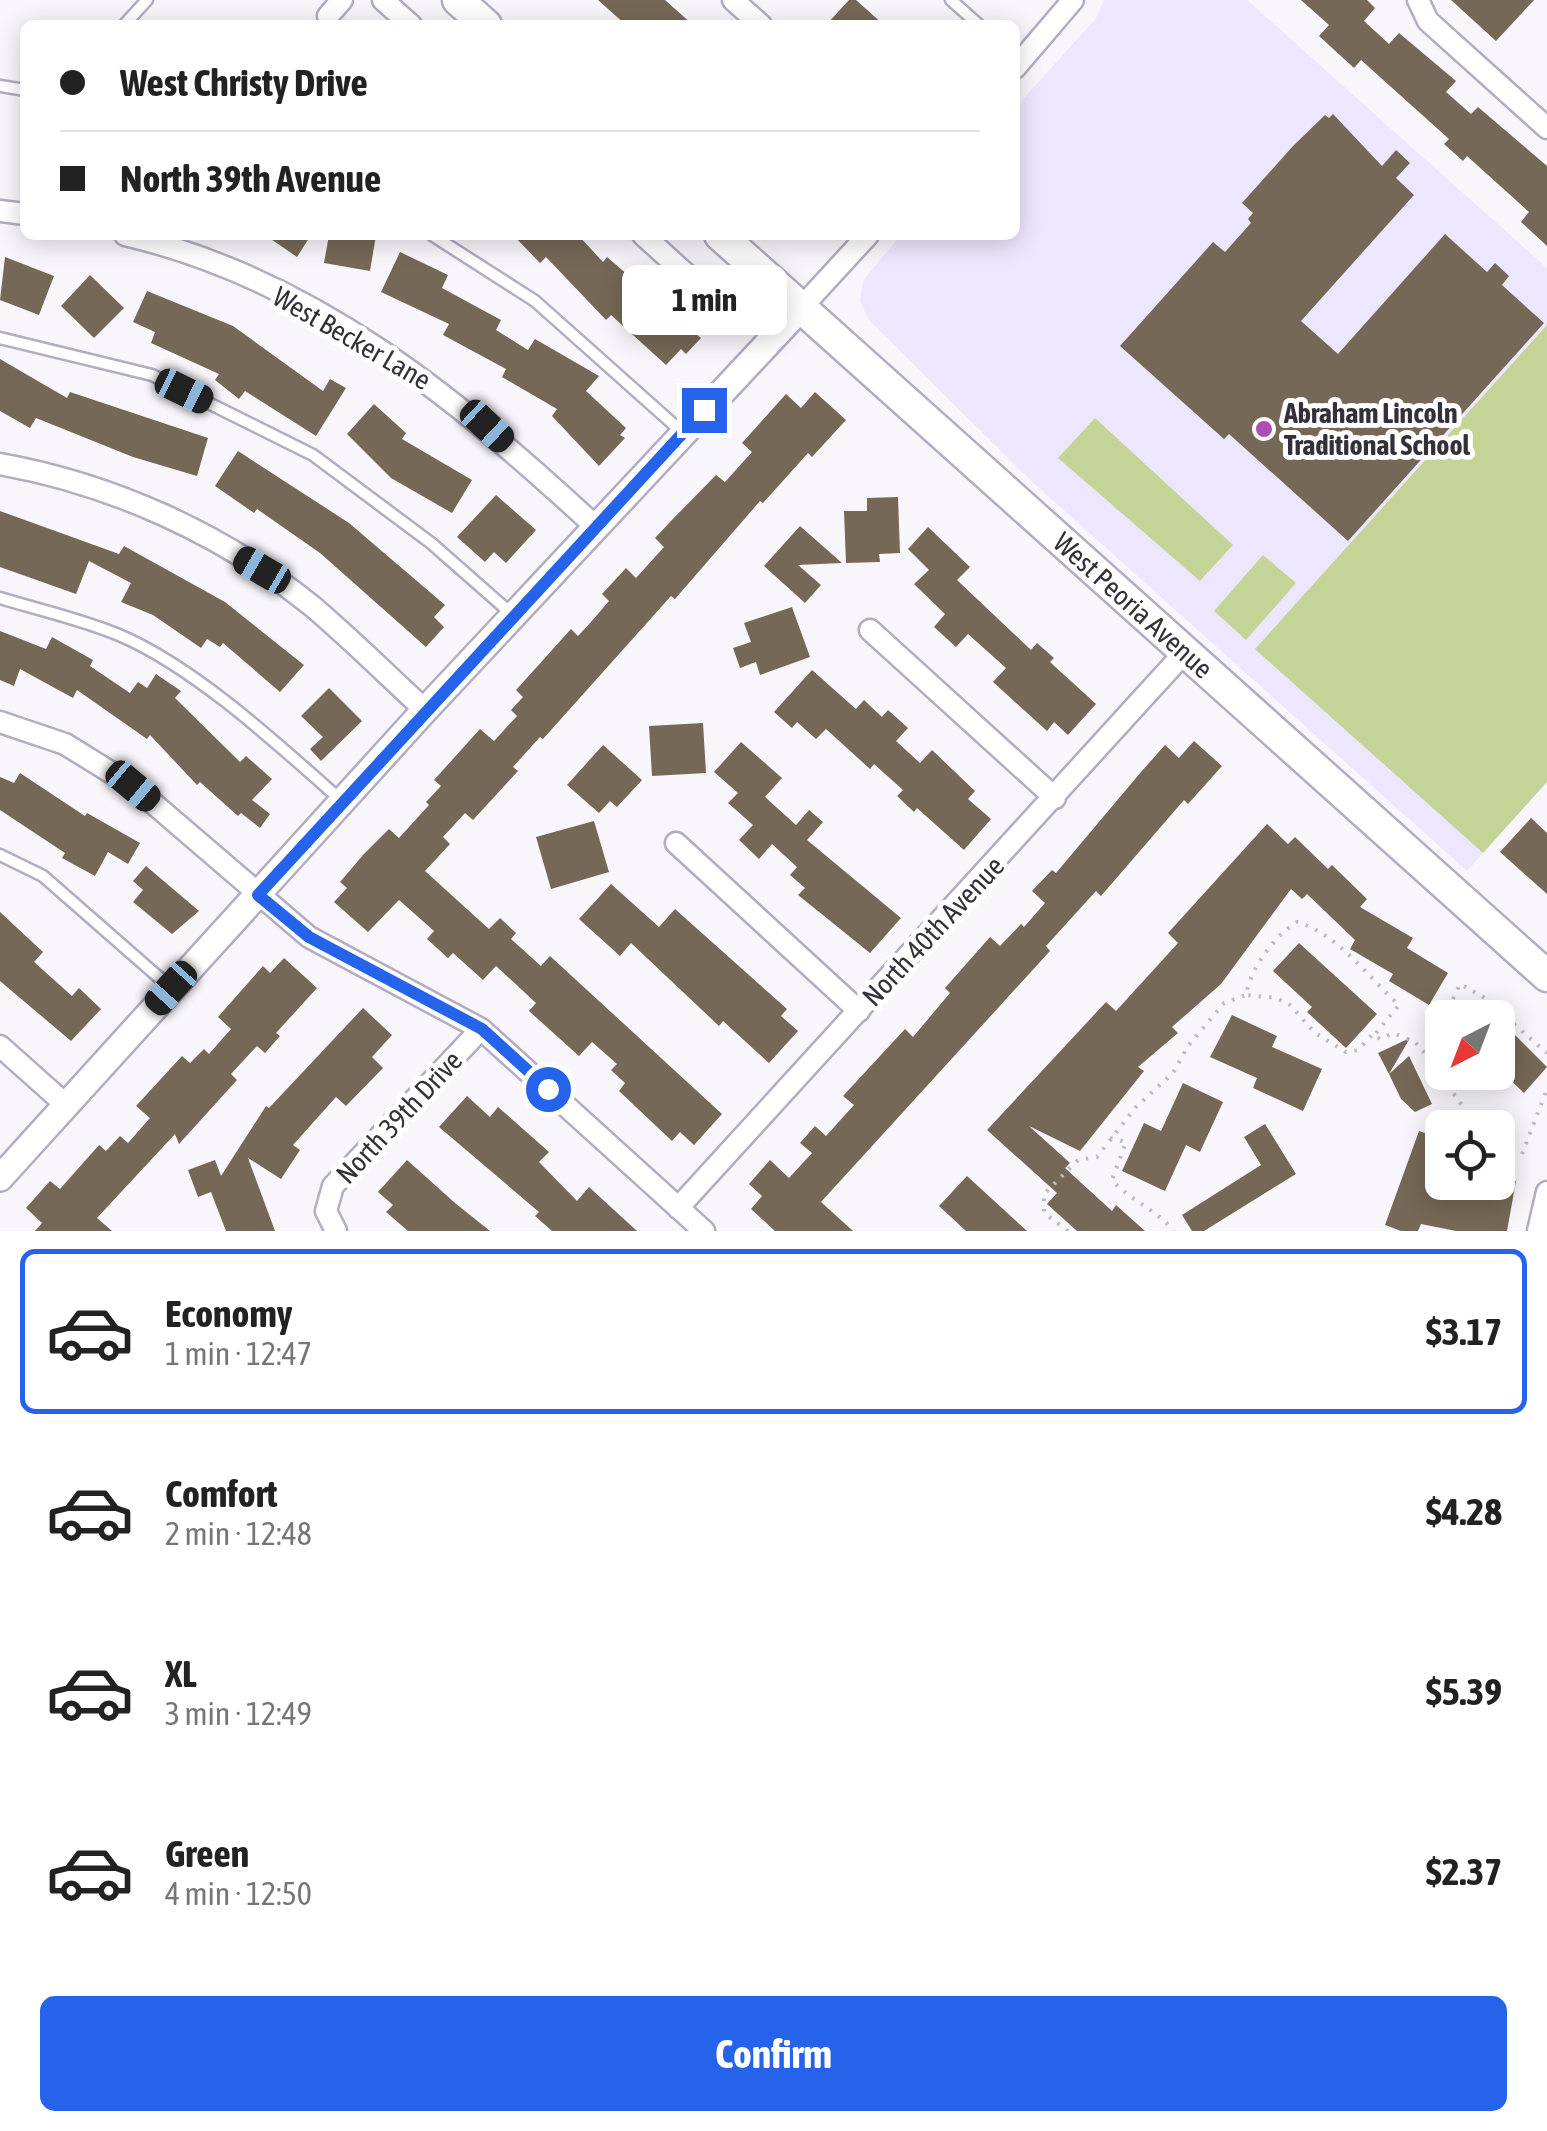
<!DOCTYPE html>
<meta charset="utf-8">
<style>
body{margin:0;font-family:"Asap Condensed",sans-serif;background:#f6f6f6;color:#222;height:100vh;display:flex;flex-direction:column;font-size:38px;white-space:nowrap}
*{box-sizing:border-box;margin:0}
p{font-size:32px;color:#767676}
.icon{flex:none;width:55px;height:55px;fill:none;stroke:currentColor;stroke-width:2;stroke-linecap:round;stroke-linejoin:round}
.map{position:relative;height:1231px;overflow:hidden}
.panel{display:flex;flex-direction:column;background:#fff;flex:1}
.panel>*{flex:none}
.guide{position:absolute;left:20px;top:20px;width:1000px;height:220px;border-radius:15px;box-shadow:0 5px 25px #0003;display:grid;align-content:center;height:220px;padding:0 40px;background:#fff}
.needle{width:65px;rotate:222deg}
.controls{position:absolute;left:1425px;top:1000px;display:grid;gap:20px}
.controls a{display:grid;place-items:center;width:90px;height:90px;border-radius:15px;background:#fff;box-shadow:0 5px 25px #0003;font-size:50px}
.end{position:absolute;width:45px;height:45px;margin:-22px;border:12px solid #2563eb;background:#fff;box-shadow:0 0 0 5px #fff}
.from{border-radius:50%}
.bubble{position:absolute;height:70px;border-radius:15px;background:#fff;box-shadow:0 5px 25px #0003;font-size:32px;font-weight:700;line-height:70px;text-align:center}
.car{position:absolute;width:30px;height:60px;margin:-30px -15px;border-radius:12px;box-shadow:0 0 8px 2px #0007;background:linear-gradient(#222 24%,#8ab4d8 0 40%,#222 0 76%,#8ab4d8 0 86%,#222 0)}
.guide b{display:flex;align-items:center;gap:35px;height:95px;font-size:38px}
.guide b+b{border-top:2px solid #e0e0e0}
.guide i{width:25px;height:25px;background:#222}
ul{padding:18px 0 0;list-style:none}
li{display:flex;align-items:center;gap:30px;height:165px;margin:0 20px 15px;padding:0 20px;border:5px solid transparent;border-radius:15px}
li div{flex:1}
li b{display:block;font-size:38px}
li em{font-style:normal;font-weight:700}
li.active{border-color:#2563eb}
li>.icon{width:90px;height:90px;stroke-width:1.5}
.primary-button{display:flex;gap:20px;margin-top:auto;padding:20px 40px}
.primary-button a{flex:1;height:115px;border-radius:15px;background:#2563eb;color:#fff;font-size:40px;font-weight:700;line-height:115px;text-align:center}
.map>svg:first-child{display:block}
.built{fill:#ede6ff}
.green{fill:#c4d496}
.building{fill:#766856}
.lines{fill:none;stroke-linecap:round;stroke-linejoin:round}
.service-casing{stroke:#b3acc2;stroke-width:15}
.minor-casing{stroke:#b3acc2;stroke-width:25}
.tertiary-casing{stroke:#b3acc2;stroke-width:30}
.secondary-casing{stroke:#b3acc2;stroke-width:35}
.path{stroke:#bdbbc1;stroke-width:4;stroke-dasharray:2.5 8;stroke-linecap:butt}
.service{stroke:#fff;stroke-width:10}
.minor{stroke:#fff;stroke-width:20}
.tertiary{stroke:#fff;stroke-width:25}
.secondary{stroke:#fff;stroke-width:30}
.route{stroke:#2563eb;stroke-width:12}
.poi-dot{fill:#b24db3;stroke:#fff;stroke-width:4}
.labels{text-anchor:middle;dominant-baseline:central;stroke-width:10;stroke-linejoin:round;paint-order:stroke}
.street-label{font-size:28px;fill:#333039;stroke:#fff}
.poi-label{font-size:28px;font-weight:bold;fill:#333039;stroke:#fff;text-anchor:start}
</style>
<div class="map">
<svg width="1547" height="1231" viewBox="0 0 1547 1231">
<rect width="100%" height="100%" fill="#f8f6fb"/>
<path class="built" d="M 1104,0 L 1247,0 L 1547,268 L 1547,782 L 1467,871 L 1028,478 L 868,319 L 860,301 L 863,280 L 901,235 L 1015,235 L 1015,108 L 1096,18 Z"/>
<path class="green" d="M 1547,325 L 1547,782 L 1483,853 L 1255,649 Z
M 1095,418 L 1233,545 L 1200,581 L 1058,458 Z
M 1263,555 L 1296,583 L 1246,640 L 1214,611 Z"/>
<path class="building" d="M 598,0 L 665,0 L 693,25 L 626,25 Z
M 849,0 L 856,0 L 884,25 L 826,25 Z
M 1301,0 L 1367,0 L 1375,8 L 1364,21 L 1389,44 L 1399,33 L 1456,81 L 1446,92 L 1471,114 L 1478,107 L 1547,166 L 1547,246 L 1521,222 L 1529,212 L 1467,156 L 1463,161 L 1444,144 L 1449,139 L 1361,60 L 1354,68 L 1319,36 L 1329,25 Z
M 1451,0 L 1534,0 L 1496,41 Z
M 1333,114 L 1382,166 L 1396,150 L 1410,163 L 1396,178 L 1414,195 L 1301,321 L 1338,354 L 1445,234 L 1487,272 L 1495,263 L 1509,276 L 1502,285 L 1544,323 L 1348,541 L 1229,434 L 1224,439 L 1120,346 L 1213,242 L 1225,252 L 1251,223 L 1248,219 L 1253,213 L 1242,203 L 1293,146 L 1325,115 L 1329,118 Z
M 265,235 L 311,235 L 297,257 Z
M 329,235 L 376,235 L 370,271 L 324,263 Z
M 513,235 L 578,235 L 603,262 L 607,257 L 701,338 L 686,354 L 681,349 L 666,365 L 611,315 L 606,320 L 546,257 L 540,263 Z
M 400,252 L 448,275 L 442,288 L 501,320 L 496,330 L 528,350 L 535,339 L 599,376 L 586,391 L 626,428 L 620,435 L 625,438 L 599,466 L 552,416 L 557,409 L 502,377 L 506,369 L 443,335 L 449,324 L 381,292 Z
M 5,257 L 54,276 L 39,315 L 0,300 Z
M 90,275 L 124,308 L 94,338 L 61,306 Z
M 147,291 L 233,326 L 323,391 L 330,379 L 346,388 L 316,436 L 245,391 L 239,399 L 215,380 L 219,374 L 151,343 L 155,332 L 133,322 Z
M 0,359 L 67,398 L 70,392 L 208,438 L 197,476 L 133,457 L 36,418 L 30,428 L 0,411 Z
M 815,392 L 846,420 L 812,457 L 808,453 L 763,503 L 760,501 L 675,599 L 671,596 L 543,739 L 540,737 L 513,767 L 518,771 L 473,820 L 465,813 L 443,837 L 450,844 L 425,871 L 489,929 L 500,918 L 516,933 L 511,939 L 541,966 L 550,956 L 722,1114 L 694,1145 L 680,1132 L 672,1141 L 619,1091 L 625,1083 L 611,1070 L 617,1064 L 592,1042 L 579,1056 L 529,1011 L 536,1003 L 496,966 L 483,980 L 453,953 L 448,958 L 427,939 L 434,931 L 399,900 L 368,932 L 334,902 L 347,888 L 340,882 L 363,855 L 389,829 L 399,838 L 429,805 L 426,802 L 441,786 L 434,780 L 480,729 L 494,741 L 517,716 L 511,710 L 523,697 L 516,690 L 571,629 L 578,636 L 591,622 L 609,601 L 602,594 L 626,568 L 636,578 L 664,547 L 655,538 L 670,522 L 716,475 L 725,482 L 752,452 L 742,443 L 786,394 L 801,408 Z
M 374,404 L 406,433 L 402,439 L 472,480 L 452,513 L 391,478 L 347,434 Z
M 238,451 L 349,523 L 445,605 L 434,617 L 444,627 L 426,647 L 320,553 L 257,509 L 254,513 L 215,486 Z
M 496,495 L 536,530 L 506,563 L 494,552 L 485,562 L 457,537 Z
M 898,497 L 900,553 L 879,554 L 880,562 L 846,563 L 844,511 L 867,511 L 867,498 Z
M 0,511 L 119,554 L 124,546 L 225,602 L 304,665 L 280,692 L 223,643 L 220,647 L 207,639 L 201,648 L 153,615 L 121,602 L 131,583 L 89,561 L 76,594 L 0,567 Z
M 800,526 L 842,563 L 798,565 L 821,585 L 805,603 L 764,566 Z
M 928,527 L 970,567 L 957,580 L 1031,650 L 1037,643 L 1054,658 L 1050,662 L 1096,704 L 1068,735 L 1054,722 L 1047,731 L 993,682 L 1006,668 L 968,634 L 956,647 L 934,627 L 945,614 L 914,584 L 929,570 L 908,549 Z
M 792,607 L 810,657 L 760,675 L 756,662 L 740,668 L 733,648 L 751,642 L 744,623 Z
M 0,631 L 46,649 L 52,637 L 93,660 L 90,666 L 130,693 L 138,682 L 147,688 L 156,674 L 181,691 L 175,698 L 240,762 L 246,756 L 272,779 L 252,800 L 270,814 L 260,828 L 241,813 L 238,816 L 200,782 L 197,785 L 150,735 L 147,739 L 77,690 L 73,698 L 20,669 L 14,686 L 0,680 Z
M 812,670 L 856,709 L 864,700 L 882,717 L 888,710 L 908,728 L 896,741 L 920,763 L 932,750 L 975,791 L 968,799 L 991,819 L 964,850 L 917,808 L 914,812 L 897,796 L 903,790 L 874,764 L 870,769 L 826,729 L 816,739 L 797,722 L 792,728 L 774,712 Z
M 329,688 L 362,721 L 321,761 L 310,749 L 323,737 L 301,716 Z
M 703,723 L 706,773 L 652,776 L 649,726 Z
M 1194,741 L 1222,766 L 1188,804 L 1184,800 L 1101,896 L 1096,891 L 1046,946 L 1050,951 L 821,1202 L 853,1231 L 775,1231 L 751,1209 L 762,1196 L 749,1184 L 770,1160 L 789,1178 L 812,1153 L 800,1143 L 815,1126 L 826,1136 L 854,1105 L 843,1096 L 905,1029 L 913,1037 L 950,993 L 945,988 L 990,937 L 1000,946 L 1021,924 L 1024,927 L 1045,903 L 1032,891 L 1052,870 L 1056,873 L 1141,772 L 1165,745 L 1179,758 Z
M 741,742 L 782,778 L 765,797 L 796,825 L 809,810 L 823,822 L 807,840 L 901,918 L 870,953 L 798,895 L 805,888 L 790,875 L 797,867 L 772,844 L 759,859 L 739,840 L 753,825 L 728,803 L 738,793 L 714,772 Z
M 603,745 L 642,780 L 617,807 L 610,801 L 599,813 L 567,785 Z
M 20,773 L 85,816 L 87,813 L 140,843 L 128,864 L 108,852 L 95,876 L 62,858 L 65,853 L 0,810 L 0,777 L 14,783 Z
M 1531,818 L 1547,833 L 1547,894 L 1500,852 Z
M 594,821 L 609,872 L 551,889 L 536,837 Z
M 1267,824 L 1288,844 L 1295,837 L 1328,869 L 1332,865 L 1367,899 L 1360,907 L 1413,938 L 1407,948 L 1448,973 L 1429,1005 L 1389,981 L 1393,974 L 1350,949 L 1355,940 L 1307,894 L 1302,899 L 1291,889 L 1221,984 L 1172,1027 L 1178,1033 L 1138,1067 L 1144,1071 L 1080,1151 L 1029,1126 L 1070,1163 L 1065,1168 L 1112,1211 L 1116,1205 L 1145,1231 L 1077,1231 L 1047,1204 L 1057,1193 L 987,1130 L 1106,1002 L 1116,1011 L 1178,943 L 1168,933 Z
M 146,866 L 199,911 L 172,934 L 133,902 L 143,890 L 133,881 Z
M 611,884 L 659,927 L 675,909 L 787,1009 L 781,1016 L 798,1031 L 769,1063 L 723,1021 L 719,1026 L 631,943 L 620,956 L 579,919 Z
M 0,912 L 43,952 L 34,962 L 72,996 L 79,988 L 101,1009 L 71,1041 L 0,981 Z
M 1299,943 L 1377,1014 L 1346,1048 L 1307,1012 L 1312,1007 L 1273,971 Z
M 284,958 L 317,988 L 276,1033 L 280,1036 L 265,1053 L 257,1046 L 231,1074 L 237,1080 L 179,1144 L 175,1134 L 97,1218 L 112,1231 L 35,1231 L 42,1223 L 26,1208 L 50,1181 L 60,1189 L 99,1145 L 106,1151 L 120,1136 L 128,1143 L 150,1118 L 136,1106 L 182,1056 L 190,1063 L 204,1049 L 209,1054 L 231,1029 L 218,1017 L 263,966 L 270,973 Z
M 363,1008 L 392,1035 L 372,1057 L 383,1068 L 346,1106 L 336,1097 L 293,1145 L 300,1150 L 281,1179 L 248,1158 L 275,1231 L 226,1231 L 211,1192 L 198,1197 L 188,1170 L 215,1160 L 221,1176 L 266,1106 L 269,1108 Z
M 1232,1015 L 1277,1036 L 1272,1047 L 1322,1069 L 1303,1111 L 1253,1088 L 1257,1078 L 1210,1057 Z
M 1498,1025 L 1506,1034 L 1510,1030 L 1547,1067 L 1524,1093 L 1498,1068 Z
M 1410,1038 L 1389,1074 L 1378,1053 Z
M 1409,1056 L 1432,1104 L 1415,1112 L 1401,1099 L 1389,1074 Z
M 1183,1083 L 1223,1102 L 1200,1152 L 1186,1145 L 1165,1191 L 1122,1171 L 1144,1123 L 1161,1131 Z
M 467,1096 L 490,1117 L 498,1107 L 549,1152 L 539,1162 L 577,1201 L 589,1187 L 637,1231 L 552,1231 L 535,1216 L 539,1212 L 439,1127 Z
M 1265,1124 L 1296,1174 L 1204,1231 L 1192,1231 L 1182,1215 L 1261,1165 L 1244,1137 Z
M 1419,1131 L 1442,1139 L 1442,1182 L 1516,1181 L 1507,1231 L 1456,1231 L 1421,1224 L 1418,1231 L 1401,1231 L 1385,1225 Z
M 407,1160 L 455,1203 L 490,1231 L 408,1231 L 386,1212 L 393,1205 L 378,1192 Z
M 967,1176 L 1027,1231 L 966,1231 L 939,1206 Z"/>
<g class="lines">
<g class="service-casing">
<path id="service" d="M 951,0 L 979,25
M 124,25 L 147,0
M 0,86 L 25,90
M 432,235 L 535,301 L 682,432
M 0,338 L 152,375 L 313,455 L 431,543 L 513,615
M 0,598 C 39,610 81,619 119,635 C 195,667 281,747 343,802
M 0,855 L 43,876 L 171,988"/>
</g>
<g class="minor-casing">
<path id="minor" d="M 383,0 L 411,25
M 733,0 L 761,25
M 1418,0 L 1428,21 L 1547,128
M 328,16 L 342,0
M 1015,68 L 1073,0
M 0,211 L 25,214
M 125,235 C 314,279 457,399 596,527
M 643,235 L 730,314
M 801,308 L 868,235
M 0,464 C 112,484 223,534 312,606 C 351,639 388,676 425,710
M 870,630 L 1055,798
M 0,722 L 65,744 L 133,786 L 309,937 L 481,1029 L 704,1231
M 676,843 L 859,1011
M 0,1046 L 65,1104
M 678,1208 L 1185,652
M 336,1231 L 326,1211 L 333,1186 L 481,1029
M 1538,1231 L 1547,1192"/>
</g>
<g class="tertiary-casing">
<path id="tertiary" d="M 0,1178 L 425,710 L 801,308"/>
</g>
<g class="secondary-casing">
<g id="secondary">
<path d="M 458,0 L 486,25"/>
<path id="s1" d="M 720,235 L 1547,976"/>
</g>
</g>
<path class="path" d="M 1444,1018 L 1460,984 L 1483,997 L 1547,1053
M 1442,1021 L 1430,1069 C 1437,1083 1445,1083 1453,1093 C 1462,1104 1468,1116 1479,1128
M 1376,1033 L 1399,1005 C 1368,977 1338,934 1297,922 C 1275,935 1250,969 1246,995 L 1276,998 L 1290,1005 L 1315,1033 L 1346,1052 L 1358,1050 L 1373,1034 L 1380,1039 L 1393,1033 L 1415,1042 L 1430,1059
M 1110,1138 L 1126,1142 L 1112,1180 C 1128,1199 1163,1214 1173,1231
M 1498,1147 L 1502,1151
M 1522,1154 L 1547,1089
M 1068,1231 L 1044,1213 L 1044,1194 L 1078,1160 L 1097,1157 L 1136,1107 L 1173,1073 L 1188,1046 L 1224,1003 L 1246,995"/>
<use href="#service" class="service"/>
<use href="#minor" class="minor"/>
<use href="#tertiary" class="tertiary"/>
<use href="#secondary" class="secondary"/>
</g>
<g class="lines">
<path class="route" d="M 548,1089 L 482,1029 L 309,937 L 258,895 L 704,410"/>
</g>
<circle class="poi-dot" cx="1264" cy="429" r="10"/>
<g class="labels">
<g class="street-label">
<text transform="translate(352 338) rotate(30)">West Becker Lane</text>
<text stroke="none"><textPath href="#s1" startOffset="555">West Peoria Avenue</textPath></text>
<text transform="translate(933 931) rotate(-47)">North 40th Avenue</text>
<text transform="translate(399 1117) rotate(-47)">North 39th Drive</text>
</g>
<g class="poi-label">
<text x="1284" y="413">Abraham Lincoln<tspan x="1284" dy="32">Traditional School</tspan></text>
</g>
</g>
</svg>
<div class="controls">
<a><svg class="needle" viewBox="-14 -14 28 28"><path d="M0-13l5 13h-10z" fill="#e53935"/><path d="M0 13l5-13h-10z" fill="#767676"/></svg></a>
<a><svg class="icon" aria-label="locate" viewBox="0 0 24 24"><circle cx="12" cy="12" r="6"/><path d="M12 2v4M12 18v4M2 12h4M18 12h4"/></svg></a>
</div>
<i class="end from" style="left:548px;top:1089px"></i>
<i class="end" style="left:704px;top:410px"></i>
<div class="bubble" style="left:622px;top:265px;width:165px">1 min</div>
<i class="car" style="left:184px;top:391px;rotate:116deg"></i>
<i class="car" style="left:487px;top:426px;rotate:133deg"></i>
<i class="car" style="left:262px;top:570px;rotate:300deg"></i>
<i class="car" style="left:133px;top:786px;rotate:130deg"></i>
<i class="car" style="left:171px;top:988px;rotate:222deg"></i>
<div class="guide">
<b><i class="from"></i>West Christy Drive</b>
<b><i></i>North 39th Avenue</b>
</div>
</div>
<section class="panel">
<ul>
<li class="active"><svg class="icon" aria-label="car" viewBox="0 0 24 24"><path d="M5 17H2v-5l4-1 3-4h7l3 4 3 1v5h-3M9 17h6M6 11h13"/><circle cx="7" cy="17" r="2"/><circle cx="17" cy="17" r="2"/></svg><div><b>Economy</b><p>1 min · 12:47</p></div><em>$3.17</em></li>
<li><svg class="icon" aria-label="car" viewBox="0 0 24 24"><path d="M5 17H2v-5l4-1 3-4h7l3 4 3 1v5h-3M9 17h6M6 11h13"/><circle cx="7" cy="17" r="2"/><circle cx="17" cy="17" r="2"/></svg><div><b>Comfort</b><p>2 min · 12:48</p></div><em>$4.28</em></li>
<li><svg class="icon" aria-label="car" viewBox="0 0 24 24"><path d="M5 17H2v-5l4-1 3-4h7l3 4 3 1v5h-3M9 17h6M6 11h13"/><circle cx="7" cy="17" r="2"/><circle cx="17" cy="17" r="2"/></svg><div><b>XL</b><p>3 min · 12:49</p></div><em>$5.39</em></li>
<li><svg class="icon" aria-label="car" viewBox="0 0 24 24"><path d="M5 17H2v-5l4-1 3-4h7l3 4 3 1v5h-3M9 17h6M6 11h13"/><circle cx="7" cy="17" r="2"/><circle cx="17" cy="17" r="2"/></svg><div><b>Green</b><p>4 min · 12:50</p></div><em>$2.37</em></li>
</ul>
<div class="primary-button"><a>Confirm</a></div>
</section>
